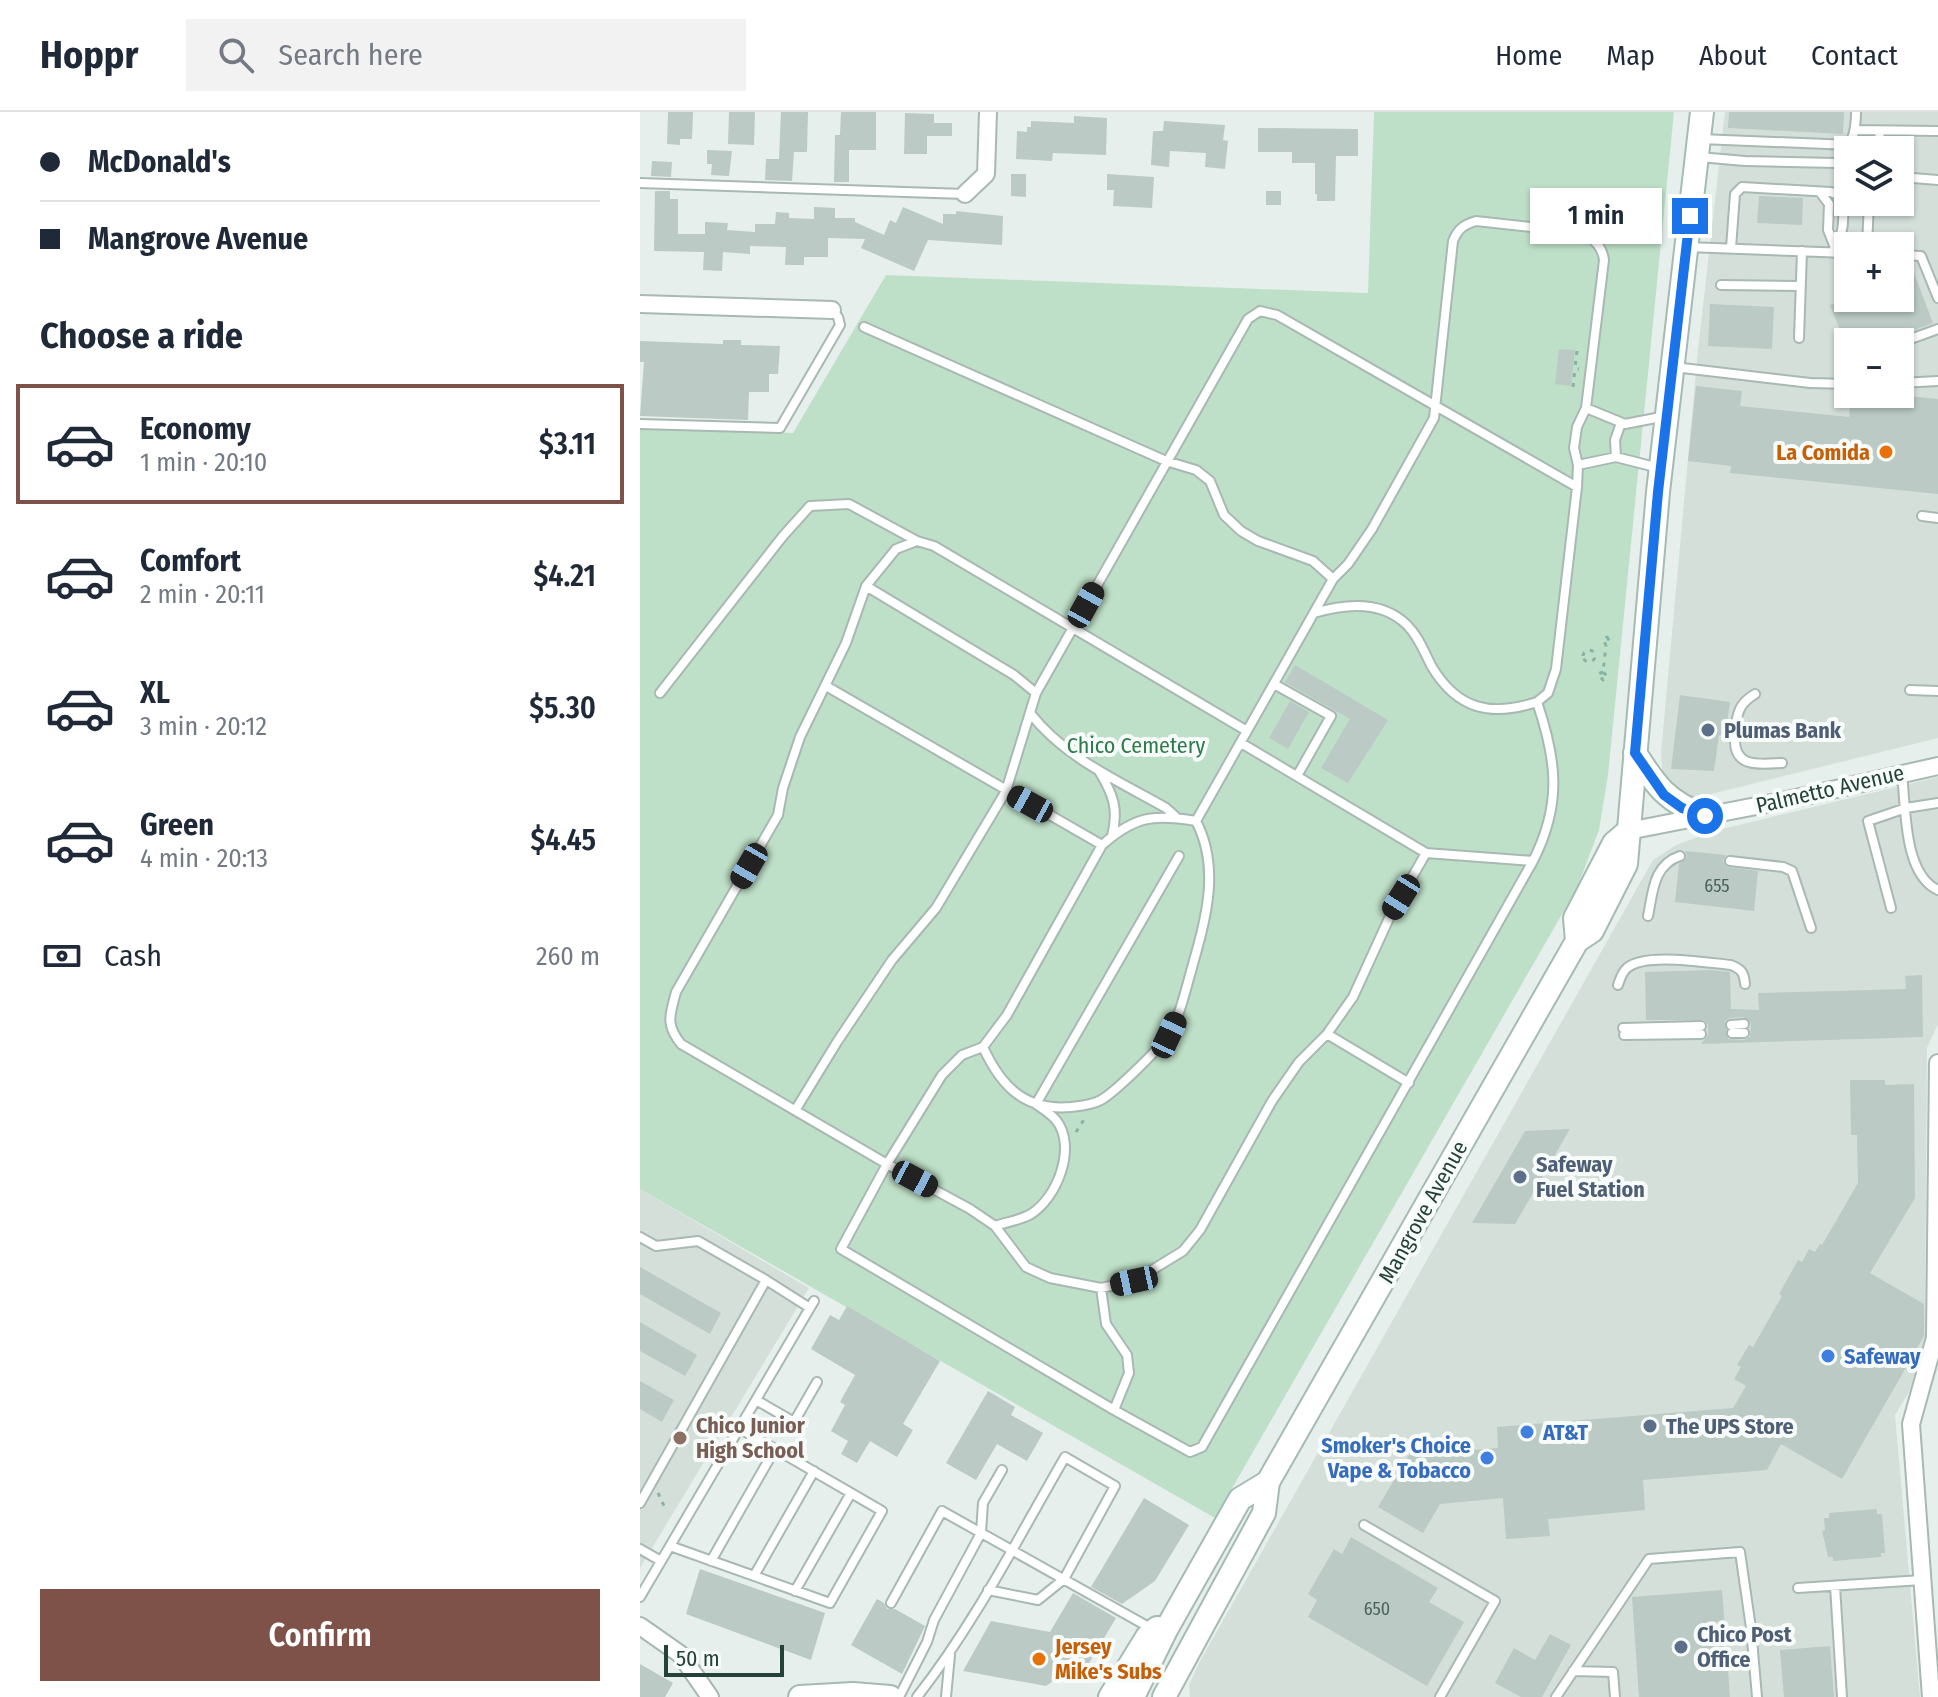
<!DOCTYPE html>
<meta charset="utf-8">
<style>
body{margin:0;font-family:"Fira Sans Condensed",sans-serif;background:#f2f2f3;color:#1f2937;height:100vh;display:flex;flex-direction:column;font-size:30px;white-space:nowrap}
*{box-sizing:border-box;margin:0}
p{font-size:26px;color:#747a83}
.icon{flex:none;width:44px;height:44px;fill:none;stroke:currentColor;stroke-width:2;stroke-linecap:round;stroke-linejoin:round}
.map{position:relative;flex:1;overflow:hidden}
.drawer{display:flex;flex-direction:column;background:#fff;width:640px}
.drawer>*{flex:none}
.hud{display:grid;align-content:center;height:176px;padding:0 40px;background:#fff}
.fabs{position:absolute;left:1194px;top:24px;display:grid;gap:16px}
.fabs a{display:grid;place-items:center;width:80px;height:80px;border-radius:0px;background:#fff;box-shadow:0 2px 6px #0004;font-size:40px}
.scale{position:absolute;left:24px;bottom:20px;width:120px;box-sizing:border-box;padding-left:8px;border:4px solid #24423a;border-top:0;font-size:22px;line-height:28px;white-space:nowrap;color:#24423a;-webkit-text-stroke:6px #f7fbf9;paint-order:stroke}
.end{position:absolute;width:36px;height:36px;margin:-18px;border:10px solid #1a73e8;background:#fff;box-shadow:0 0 0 4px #fff}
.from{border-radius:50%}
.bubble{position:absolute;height:56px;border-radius:0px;background:#fff;box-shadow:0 2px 6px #0004;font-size:26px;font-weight:600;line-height:56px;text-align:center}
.car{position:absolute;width:24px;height:48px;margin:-24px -12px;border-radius:10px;box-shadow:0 0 6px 2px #0007;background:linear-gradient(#222 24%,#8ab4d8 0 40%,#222 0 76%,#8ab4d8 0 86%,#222 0)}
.hud b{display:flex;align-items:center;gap:28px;height:76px;font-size:30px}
.hud b+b{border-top:2px solid #e0e1e3}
.hud i{width:20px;height:20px;background:#1f2937}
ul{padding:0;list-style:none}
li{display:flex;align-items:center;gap:24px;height:120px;margin:0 16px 12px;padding:0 24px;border:4px solid transparent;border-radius:0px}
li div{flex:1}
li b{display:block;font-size:30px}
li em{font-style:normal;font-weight:600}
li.active{border-color:#7f5249}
li>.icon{width:72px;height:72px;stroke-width:1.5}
h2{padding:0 40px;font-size:36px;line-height:96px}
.pay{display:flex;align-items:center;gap:20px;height:88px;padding:0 40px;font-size:30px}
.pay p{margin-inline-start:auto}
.primary-button{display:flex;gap:16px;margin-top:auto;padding:16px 40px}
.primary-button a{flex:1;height:92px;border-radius:0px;background:#7f5249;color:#fff;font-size:32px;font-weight:600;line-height:92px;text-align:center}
header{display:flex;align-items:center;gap:48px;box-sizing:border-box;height:112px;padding:0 40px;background:#fff;border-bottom:2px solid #e0e1e3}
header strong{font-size:38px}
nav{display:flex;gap:44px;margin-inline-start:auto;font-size:28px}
.search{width:560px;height:72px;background:#f2f2f3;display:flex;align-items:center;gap:20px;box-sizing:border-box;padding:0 28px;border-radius:0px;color:#747a83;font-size:30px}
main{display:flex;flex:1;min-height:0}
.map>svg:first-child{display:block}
.built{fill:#d4dfda;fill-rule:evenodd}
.green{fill:#bfe0c8}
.building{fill:#bbcac4;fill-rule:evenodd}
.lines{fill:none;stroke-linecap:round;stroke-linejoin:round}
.lane-casing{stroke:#a8b8b2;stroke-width:12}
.street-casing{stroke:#a8b8b2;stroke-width:20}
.secondary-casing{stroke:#a4bbb3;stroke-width:26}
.path{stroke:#86b3a5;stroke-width:3;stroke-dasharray:4 6;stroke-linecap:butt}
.lane{stroke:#fff;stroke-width:8}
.street{stroke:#fff;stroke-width:16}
.secondary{stroke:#fff;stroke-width:22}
.route{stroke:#1a73e8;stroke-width:10}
.food-dot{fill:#e8710a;stroke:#f7fbf9;stroke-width:3}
.service-dot{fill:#5c6f8a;stroke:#f7fbf9;stroke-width:3}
.shop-dot{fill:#3f7fe0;stroke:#f7fbf9;stroke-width:3}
.education-dot{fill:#8d6e63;stroke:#f7fbf9;stroke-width:3}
.labels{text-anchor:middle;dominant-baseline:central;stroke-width:8;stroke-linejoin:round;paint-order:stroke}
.number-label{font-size:18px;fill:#4a645c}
.food-label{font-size:22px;font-weight:bold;fill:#c56008;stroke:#f7fbf9;text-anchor:end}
.service-label{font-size:22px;font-weight:bold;fill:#4e5e75;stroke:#f7fbf9;text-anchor:start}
.park-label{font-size:22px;fill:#2d7a4b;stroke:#f7fbf9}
.street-label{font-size:22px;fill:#24423a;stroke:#f7fbf9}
.shop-label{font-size:22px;font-weight:bold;fill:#366cbe;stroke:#f7fbf9;text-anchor:start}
.education-label{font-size:22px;font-weight:bold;fill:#785e54;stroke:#f7fbf9;text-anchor:start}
</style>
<header>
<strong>Hoppr</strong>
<div class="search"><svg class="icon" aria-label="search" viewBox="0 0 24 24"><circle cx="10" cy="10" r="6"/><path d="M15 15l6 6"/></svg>Search here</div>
<nav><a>Home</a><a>Map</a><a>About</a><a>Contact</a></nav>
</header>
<main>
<section class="drawer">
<div class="hud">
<b><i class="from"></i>McDonald's</b>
<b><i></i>Mangrove Avenue</b>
</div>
<h2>Choose a ride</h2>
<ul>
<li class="active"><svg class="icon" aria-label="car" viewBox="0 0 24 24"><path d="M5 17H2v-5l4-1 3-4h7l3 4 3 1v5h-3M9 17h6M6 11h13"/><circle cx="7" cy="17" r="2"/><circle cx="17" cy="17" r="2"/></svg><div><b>Economy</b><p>1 min · 20:10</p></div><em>$3.11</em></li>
<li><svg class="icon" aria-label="car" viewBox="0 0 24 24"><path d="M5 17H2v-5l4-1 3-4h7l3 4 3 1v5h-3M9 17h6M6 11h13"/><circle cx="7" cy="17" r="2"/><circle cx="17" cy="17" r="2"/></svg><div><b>Comfort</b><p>2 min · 20:11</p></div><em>$4.21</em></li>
<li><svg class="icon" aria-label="car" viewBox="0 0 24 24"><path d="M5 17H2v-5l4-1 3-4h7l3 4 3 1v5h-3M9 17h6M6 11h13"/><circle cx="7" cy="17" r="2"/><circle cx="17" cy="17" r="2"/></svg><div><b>XL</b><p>3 min · 20:12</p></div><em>$5.30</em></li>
<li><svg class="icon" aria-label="car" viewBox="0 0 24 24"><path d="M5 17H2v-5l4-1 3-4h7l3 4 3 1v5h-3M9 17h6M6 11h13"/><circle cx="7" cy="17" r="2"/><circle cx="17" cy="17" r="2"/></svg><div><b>Green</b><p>4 min · 20:13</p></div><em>$4.45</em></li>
</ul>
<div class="pay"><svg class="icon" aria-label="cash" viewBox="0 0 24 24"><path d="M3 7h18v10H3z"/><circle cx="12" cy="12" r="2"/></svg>Cash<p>260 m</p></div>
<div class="primary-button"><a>Confirm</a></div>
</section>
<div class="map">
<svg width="1298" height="1585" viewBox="0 0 1298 1585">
<rect width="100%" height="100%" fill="#e6efeb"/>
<path class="built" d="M 1085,0 L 1298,0 L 1298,626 L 1051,687 L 1040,685 L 1023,665 L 1021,641 L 1058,238 ZM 1208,38 L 1260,38 L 1260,90 L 1208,90 ZM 1208,134 L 1260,134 L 1260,186 L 1208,186 ZM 1208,230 L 1260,230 L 1260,282 L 1208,282 Z
M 1298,665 L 1298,912 L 1287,936 L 1285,1225 L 1269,1280 L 1255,1303 L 1280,1585 L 550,1585 L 549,1573 L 559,1551 L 1013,748 L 1036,733 L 1074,719 Z
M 0,1077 L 169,1176 L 0,1456 Z"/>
<path class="green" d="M 734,0 L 1034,0 L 968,663 L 959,718 L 937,776 L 575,1406 L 0,1077 L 0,316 L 153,321 L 246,163 L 728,181 Z"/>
<path class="building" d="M 28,0 L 53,0 L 52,27 L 40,27 L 40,33 L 27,32 Z
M 89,0 L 115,0 L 114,33 L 88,32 Z
M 141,0 L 168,0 L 167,40 L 154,40 L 152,69 L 125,68 L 126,47 L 139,47 Z
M 201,0 L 236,0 L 236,38 L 209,38 L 209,70 L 194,70 L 195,23 L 200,23 Z
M 1089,0 L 1204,0 L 1203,22 L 1088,16 Z
M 265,1 L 294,2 L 294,11 L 312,11 L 312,24 L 287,24 L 287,42 L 264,42 Z
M 434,4 L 467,6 L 466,43 L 413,41 L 412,49 L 376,47 L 377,19 L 387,20 L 387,15 L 391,15 L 391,9 L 434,11 Z
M 524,9 L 585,13 L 583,28 L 588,29 L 585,57 L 565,55 L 566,41 L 530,39 L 529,55 L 511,53 L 513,19 L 523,19 Z
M 618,16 L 718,17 L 718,44 L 696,44 L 695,89 L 677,89 L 677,82 L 675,82 L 675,51 L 652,51 L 652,40 L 618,40 Z
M 67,38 L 92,39 L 89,64 L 71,63 L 72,52 L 67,52 Z
M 12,49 L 32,50 L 31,65 L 11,64 Z
M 371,62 L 386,62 L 386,85 L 371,84 Z
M 467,62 L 514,65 L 512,96 L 473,94 L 474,78 L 467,78 Z
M 15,79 L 30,79 L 30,87 L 38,87 L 38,122 L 65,122 L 65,110 L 88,111 L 87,118 L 115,120 L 115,112 L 135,112 L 136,100 L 149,101 L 149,106 L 174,107 L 174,95 L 195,96 L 195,106 L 215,106 L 215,110 L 244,123 L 250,108 L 256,111 L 263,95 L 303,112 L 303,102 L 316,102 L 316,99 L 363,104 L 362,133 L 288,128 L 274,159 L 221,136 L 225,127 L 188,126 L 188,145 L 164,145 L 164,153 L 145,153 L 146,135 L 110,134 L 110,142 L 83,140 L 82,159 L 63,158 L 64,140 L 14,139 Z
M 626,79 L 641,79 L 641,93 L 626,93 Z
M 1119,84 L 1163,86 L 1162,113 L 1117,111 Z
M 1274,161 L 1293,211 L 1243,230 L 1205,230 L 1190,193 L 1209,186 L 1260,186 L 1260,167 Z
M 1070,192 L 1134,195 L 1132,237 L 1068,234 Z
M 83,228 L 101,228 L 101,233 L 140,234 L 138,262 L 129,262 L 129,280 L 109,280 L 108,308 L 0,304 L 4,250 L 0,250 L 0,229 L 83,232 Z
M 919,237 L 935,238 L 931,274 L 915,272 Z
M 1056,274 L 1102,279 L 1100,294 L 1209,305 L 1211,282 L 1250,282 L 1298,287 L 1298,382 L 1090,361 L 1091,354 L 1048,349 Z
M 655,553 L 748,608 L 708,671 L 681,656 L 710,607 L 645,570 Z
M 1040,583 L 1090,590 L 1087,611 L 1093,618 L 1088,624 L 1079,623 L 1074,659 L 1031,657 Z
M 650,589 L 669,600 L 648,637 L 629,626 Z
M 1045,739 L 1086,743 L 1083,749 L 1087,755 L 1118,759 L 1114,799 L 1035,790 L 1039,752 L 1047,745 Z
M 1070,858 L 1090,860 L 1091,897 L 1119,898 L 1118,881 L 1266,877 L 1265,864 L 1282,863 L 1283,925 L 1061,932 L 1068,923 L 1068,913 L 1064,908 L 1006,908 L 1005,860 ZM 1103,905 L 1111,911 L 1110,925 L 1104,928 L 1088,927 L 1085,909 L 1090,906 Z
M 1210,968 L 1245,968 L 1245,973 L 1274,972 L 1275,1086 L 1230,1161 L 1284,1192 L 1284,1224 L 1202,1367 L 1141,1332 L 1127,1358 L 1003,1368 L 1005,1398 L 908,1407 L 910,1424 L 866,1427 L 863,1386 L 800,1392 L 783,1421 L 738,1395 L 769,1343 L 858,1336 L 857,1315 L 1093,1296 L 1106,1274 L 1094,1267 L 1101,1255 L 1097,1253 L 1109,1233 L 1113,1235 L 1142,1184 L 1139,1182 L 1158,1148 L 1162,1150 L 1169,1137 L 1175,1140 L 1180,1132 L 1182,1133 L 1218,1071 L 1217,1023 L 1211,1023 Z
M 930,1017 L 875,1112 L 832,1111 L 885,1019 Z
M 0,1155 L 81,1201 L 70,1222 L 0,1182 Z
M 207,1194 L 300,1249 L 263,1312 L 273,1318 L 257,1345 L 230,1329 L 217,1351 L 201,1342 L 208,1329 L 191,1319 L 205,1293 L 200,1290 L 215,1263 L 171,1237 L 190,1203 L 199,1208 Z
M 0,1210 L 57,1243 L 45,1264 L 0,1239 Z
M 0,1269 L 34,1288 L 22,1310 L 0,1297 Z
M 348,1279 L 375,1295 L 371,1303 L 403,1321 L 387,1349 L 357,1332 L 336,1368 L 306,1351 Z
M 504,1386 L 549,1413 L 515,1469 L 482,1492 L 451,1475 Z
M 1237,1397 L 1237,1402 L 1242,1402 L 1245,1441 L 1241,1441 L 1241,1445 L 1193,1449 L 1193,1445 L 1188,1445 L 1182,1419 L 1185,1418 L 1184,1406 L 1189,1406 L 1189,1401 Z
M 711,1425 L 798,1476 L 789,1490 L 824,1510 L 787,1574 L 668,1505 L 677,1488 L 668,1482 L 694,1437 L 702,1442 Z
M 60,1457 L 185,1501 L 171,1548 L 46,1502 Z
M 1082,1478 L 1090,1585 L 999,1585 L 992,1485 Z
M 433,1481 L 476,1506 L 445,1558 L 430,1557 L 406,1574 L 323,1559 L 351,1509 L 410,1520 Z
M 237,1487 L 244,1491 L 247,1497 L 255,1497 L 285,1514 L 262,1562 L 211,1533 Z
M 910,1522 L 931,1533 L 902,1585 L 881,1585 L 855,1571 L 874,1536 L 895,1548 Z
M 1190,1534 L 1194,1585 L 1144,1585 L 1140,1538 Z
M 0,1552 L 33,1571 L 25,1585 L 0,1585 Z"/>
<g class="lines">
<g class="lane-casing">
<path id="lane" d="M 1216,18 L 1298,19
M 1060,27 L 1211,33 L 1215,38
M 1238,38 L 1240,19
M 1059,45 L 1105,49 L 1196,51 C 1211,34 1216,23 1216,0
M 1260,65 L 1298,68
M 0,71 L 325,82
M 1180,80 L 1189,92 L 1188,118 L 1194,133
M 836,109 L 944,121 C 955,129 962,134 964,148 L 946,296 L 937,315 L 934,336 L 938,353 L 937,375 L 916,557 L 908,581 L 897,590 C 917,649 922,692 893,749 L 562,1335 L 550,1340 L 474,1298 L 201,1137 L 247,1052 L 302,963 L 322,943 L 343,935 L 367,903 L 462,733 C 495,704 513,702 556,709 L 680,490 L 693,467 L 708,452 L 732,417 L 794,306 L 813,129 C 818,117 823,113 836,109 Z
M 1227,134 L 1229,90
M 1047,135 L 1208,141
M 1091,136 L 1095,82 L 1102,75 L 1191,80 L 1198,83 C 1205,92 1204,111 1201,123 C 1199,130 1194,133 1193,141
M 1260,143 L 1281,144 L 1298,186
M 1081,173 L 1160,174
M 224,215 L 526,349 L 556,358 L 570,369 L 584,403 L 601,419 L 618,429 L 673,449 L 693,467
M 1159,226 L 1162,139
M 1265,229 L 1298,217
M 1034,255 L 1170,271 L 1208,272
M 1260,271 L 1298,269
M 946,296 L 985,312 L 1026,304
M 0,312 L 140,316 L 200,213 L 198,205 L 192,198
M 976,345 L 975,328 L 981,311
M 938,353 L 976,345 L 1019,356
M 1282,404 L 1298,406
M 226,474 L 374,563 L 396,581
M 674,501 C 704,492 742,488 767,513 C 779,525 784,540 792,555 C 818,598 851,605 897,590
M 634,572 L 691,604 L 657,664
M 186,574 L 462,733
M 1270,578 L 1298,579
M 20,581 L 143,424 L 170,394 L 209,392 L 277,429
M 390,601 C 425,646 477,668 526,696 L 535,704
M 1096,612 C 1098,597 1102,590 1115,582
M 607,619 L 294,434 L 277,429 L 256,437 L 226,474 L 206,531 L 160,625 L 143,676 L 138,703 L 36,880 C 30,903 25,912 41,932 L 247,1052 L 330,1097 L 355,1114 L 386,1155 L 410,1166 L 461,1176 L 494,1169 L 543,1139 L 560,1118 L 632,989 L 659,950 L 687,922 L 713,885 L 751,802 L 786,741
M 1095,625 C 1093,657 1120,652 1142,651
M 601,631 L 786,741 L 893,749
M 459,659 C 473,682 479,697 472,724
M 1262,662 C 1266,695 1263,762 1298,778
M 1090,749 L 1143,755 L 1152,759 L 1171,816
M 1251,796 L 1228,709 L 1266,696 L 1298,691
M 1008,804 C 1013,780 1013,753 1040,744
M 978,873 C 980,867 982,860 987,856 C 1005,840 1067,851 1091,853 C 1101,857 1104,860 1105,872
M 1091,913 L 1104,912
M 983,916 L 1061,914
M 1092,921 L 1104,921
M 687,922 L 769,971
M 984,923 L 1061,922
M 343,935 C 361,974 384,999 431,995 C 440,994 452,993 461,988 C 475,980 516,940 527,925 C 539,907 544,884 550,863 C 564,812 582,759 556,709
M 156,997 L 197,930 L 252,848 L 296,796 L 366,679 L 396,581 L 608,207 L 620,199 L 637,203 L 937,375
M 355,1114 C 367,1110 381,1108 391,1102 C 418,1085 437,1034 416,1008 C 411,1002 403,997 396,992 L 539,744
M 0,1125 L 16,1134 L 58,1129 L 126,1168
M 461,1176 L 466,1212 L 487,1243 L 489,1261 L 474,1298
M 116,1288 L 154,1310 L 177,1270
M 0,1391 L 126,1168 L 170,1196
M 724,1413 L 855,1489 L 800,1585
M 30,1434 L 190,1491 L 242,1399 L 99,1316
M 0,1437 L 21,1449
M 71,1449 L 135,1337
M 114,1464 L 174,1359
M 1195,1474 L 1202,1585
M 1158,1476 L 1282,1468
M 155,1479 L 211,1381
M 0,1485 L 174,1189
M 251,1491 L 302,1399 L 514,1518
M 933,1559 L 973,1560 L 975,1585
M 259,1585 L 287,1530 L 294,1508 L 341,1421 L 343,1391 L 362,1358
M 277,1585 C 335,1511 378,1426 425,1345 L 475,1374 L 424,1467 L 398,1488 L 348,1478
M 306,1585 L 310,1543
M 916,1585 L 1009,1447 L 1100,1440 L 1111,1516 L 1117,1585"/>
</g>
<g class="street-casing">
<path id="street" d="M 325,82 L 346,62 L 348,0
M 0,192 L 192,198
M 988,719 L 1147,688 L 1298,654
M 0,1514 L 40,1542 L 70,1585
M 1291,1585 L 1271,1312 L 1295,1226 L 1298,951"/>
</g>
<g class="secondary-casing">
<path id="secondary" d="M 995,641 C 1016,674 1027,690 1065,704
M 937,829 L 935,806 L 974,731 L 988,719
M 160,1585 L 213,1582 L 250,1585
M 470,1585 L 507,1525 L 517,1516
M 493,1585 L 527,1516 L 600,1387 L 628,1370
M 524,1585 L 624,1401 L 628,1370 L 937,829 L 952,819 L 986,752 L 1018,380 L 1062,0"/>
</g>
<path class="path" d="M 937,239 L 935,256 L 939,257
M 933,275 L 935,256
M 967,525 L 970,530 L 966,533 L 963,528 Z
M943 544a6 6 0 1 1 12 0a6 6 0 1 1-12 0Z
M 963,560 L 958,562 L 963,568 L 967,564 L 963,560 L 966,533
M 436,1020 L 445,1006
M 18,1381 L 25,1396"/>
<use href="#lane" class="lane"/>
<use href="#street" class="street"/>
<use href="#secondary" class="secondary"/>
</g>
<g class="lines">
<path class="route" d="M 1050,104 L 1018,380 L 995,641 L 1024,683 L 1042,696 L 1065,704"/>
</g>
<g class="food-dot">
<circle cx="1246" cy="340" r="8"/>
<circle cx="399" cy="1547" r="8"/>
</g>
<g class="service-dot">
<circle cx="1068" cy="618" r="8"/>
<circle cx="880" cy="1065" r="8"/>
<circle cx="1010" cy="1314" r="8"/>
<circle cx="1041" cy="1535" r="8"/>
</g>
<g class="shop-dot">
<circle cx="1188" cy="1244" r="8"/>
<circle cx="887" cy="1320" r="8"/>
<circle cx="847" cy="1346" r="8"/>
</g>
<circle class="education-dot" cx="40" cy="1326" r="8"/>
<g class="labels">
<g class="number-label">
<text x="1077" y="774">655</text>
<text x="737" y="1497">650</text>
</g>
<g class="food-label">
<text x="1230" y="340">La Comida</text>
<text x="415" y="1534" text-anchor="start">Jersey<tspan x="415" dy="25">Mike's Subs</tspan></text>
</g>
<g class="service-label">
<text x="1084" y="618">Plumas Bank</text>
<text x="896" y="1052">Safeway<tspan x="896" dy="25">Fuel Station</tspan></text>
<text x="1026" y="1314">The UPS Store</text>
<text x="1057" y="1522">Chico Post<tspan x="1057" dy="25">Office</tspan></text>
</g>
<g class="park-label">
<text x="496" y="633">Chico Cemetery</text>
</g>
<g class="street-label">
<text transform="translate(1190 677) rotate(-13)">Palmetto Avenue</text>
<text transform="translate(783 1100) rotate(-61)">Mangrove Avenue</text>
</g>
<g class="shop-label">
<text x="1204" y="1244">Safeway</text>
<text x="903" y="1320">AT&amp;T</text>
<text x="831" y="1333" text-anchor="end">Smoker's Choice<tspan x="831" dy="25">Vape &amp; Tobacco</tspan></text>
</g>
<g class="education-label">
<text x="56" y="1313">Chico Junior<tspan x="56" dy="25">High School</tspan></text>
</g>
</g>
</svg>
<div class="fabs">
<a><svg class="icon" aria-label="layers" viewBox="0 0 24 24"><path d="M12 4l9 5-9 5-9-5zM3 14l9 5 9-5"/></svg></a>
<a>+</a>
<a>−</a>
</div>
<div class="scale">50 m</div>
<i class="end from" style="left:1065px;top:704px"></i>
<i class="end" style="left:1050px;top:104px"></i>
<div class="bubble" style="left:890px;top:76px;width:132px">1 min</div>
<i class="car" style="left:446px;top:493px;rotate:29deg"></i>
<i class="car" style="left:390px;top:692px;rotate:299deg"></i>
<i class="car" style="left:109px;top:754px;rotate:210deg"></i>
<i class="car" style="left:761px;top:785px;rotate:212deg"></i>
<i class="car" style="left:529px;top:923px;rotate:25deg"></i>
<i class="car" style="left:275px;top:1067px;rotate:118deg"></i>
<i class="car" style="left:494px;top:1169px;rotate:258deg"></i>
</div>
</main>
